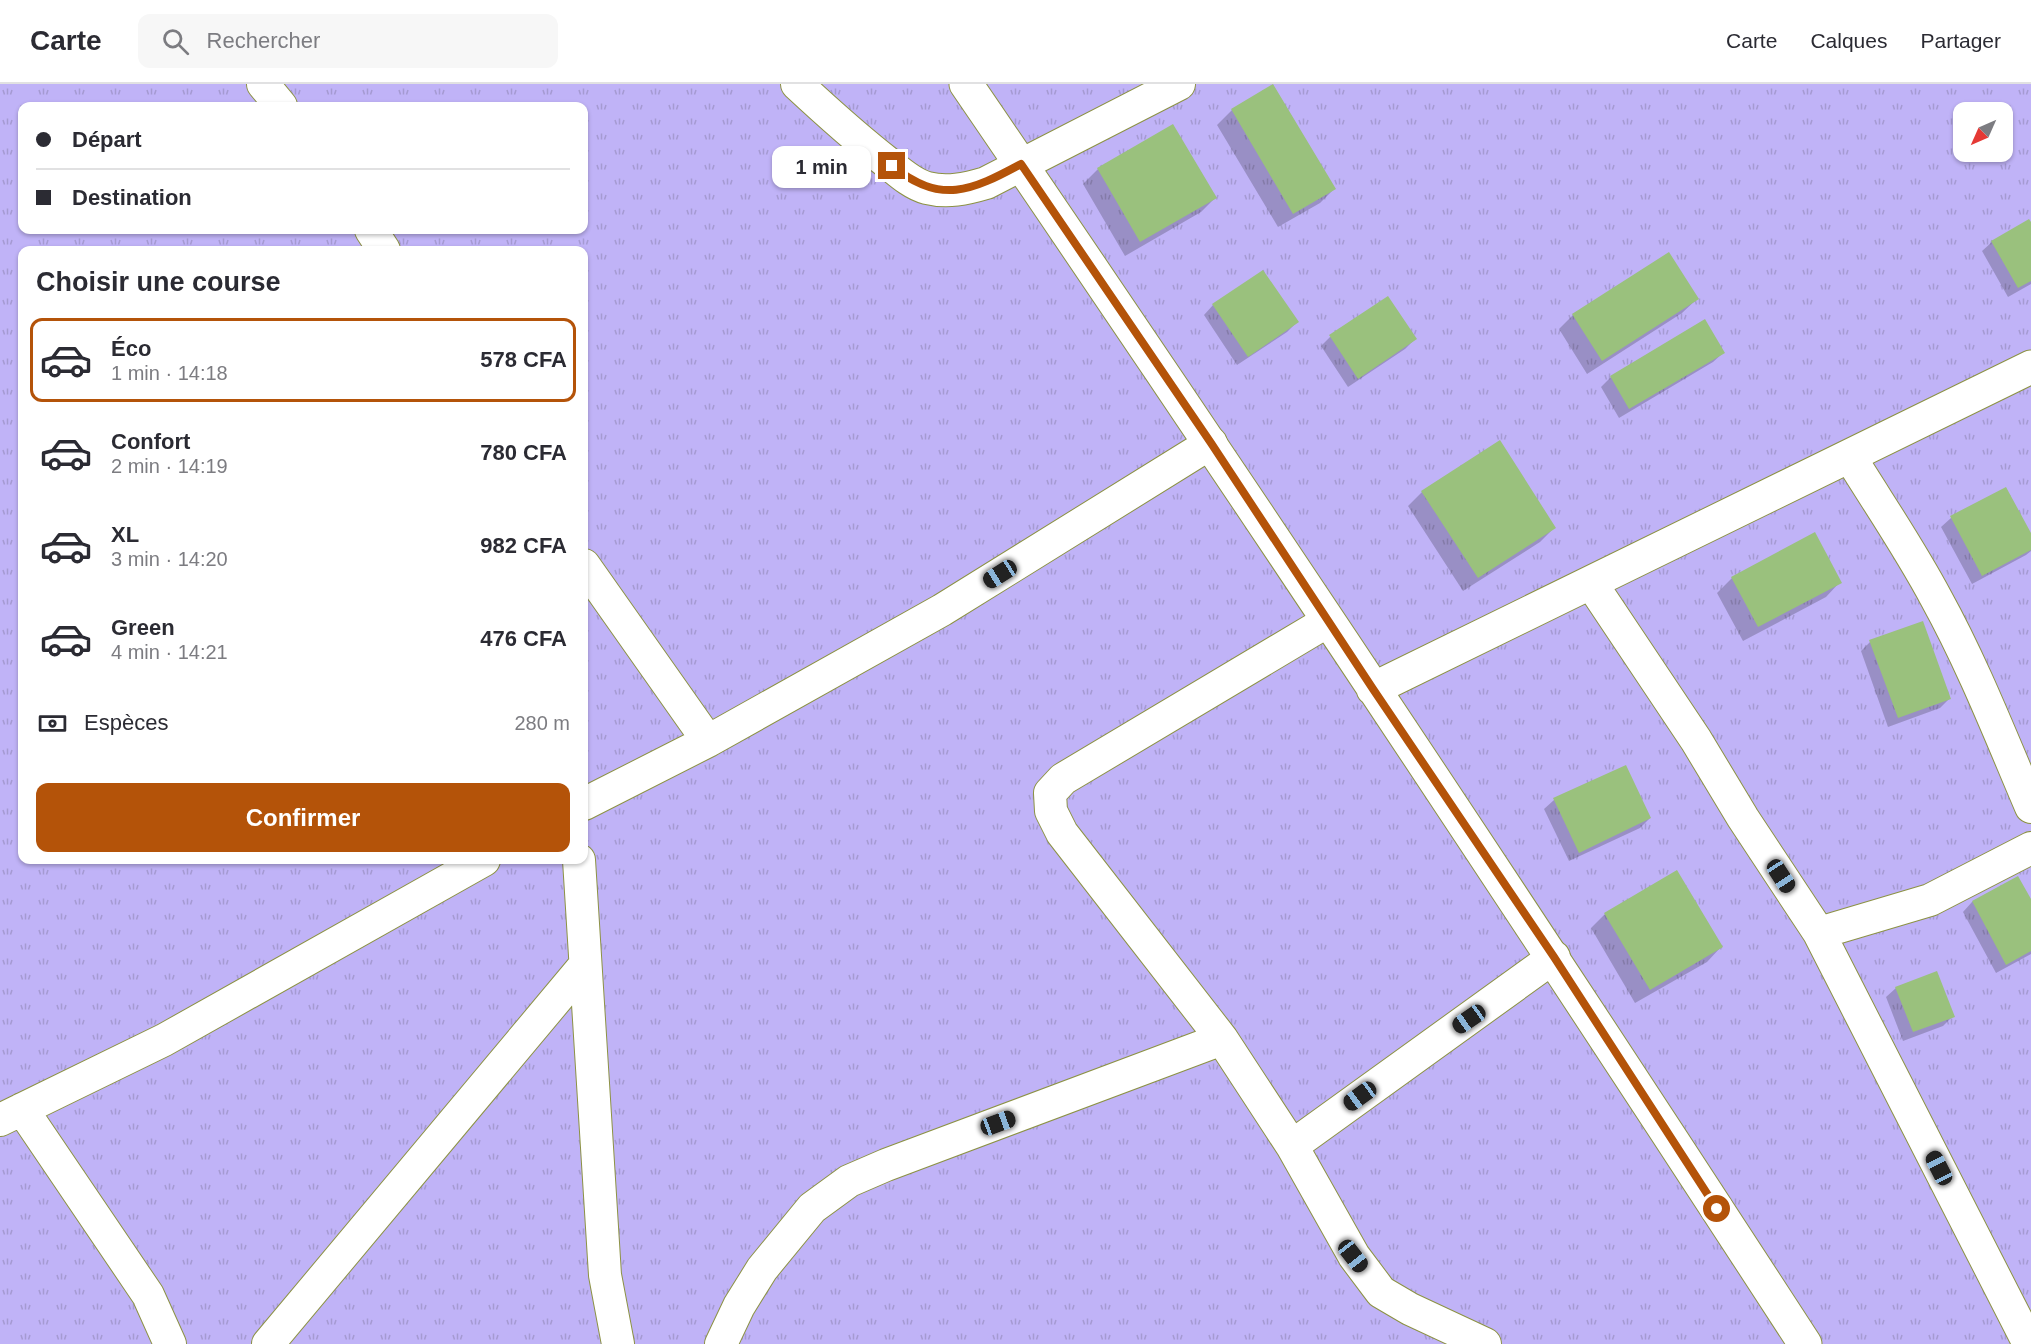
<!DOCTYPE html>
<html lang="fr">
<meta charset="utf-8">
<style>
body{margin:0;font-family:Helvetica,sans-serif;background:#f7f7f7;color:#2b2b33;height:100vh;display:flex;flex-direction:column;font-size:22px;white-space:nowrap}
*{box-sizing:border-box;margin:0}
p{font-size:20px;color:#7c7c81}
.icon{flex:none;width:33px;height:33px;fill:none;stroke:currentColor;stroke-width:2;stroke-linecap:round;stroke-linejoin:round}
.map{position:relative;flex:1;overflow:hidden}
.details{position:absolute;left:18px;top:162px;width:570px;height:618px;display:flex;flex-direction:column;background:#fff;border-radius:12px;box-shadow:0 2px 4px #0004}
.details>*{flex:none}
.top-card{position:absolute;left:18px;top:18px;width:570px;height:132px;border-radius:12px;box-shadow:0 2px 4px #0004;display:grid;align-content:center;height:132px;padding:0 18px;background:#fff}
.needle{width:39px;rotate:225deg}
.fabs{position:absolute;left:1953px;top:18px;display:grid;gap:12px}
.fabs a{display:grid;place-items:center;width:60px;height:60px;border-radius:12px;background:#fff;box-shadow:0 2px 4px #0004;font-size:30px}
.end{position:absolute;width:27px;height:27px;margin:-14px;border:8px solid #b45309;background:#fff;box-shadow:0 0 0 3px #fff}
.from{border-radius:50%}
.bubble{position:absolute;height:42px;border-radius:12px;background:#fff;box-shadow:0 2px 4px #0004;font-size:20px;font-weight:700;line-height:42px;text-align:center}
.car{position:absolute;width:18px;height:36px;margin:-18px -9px;border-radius:8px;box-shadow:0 0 4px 2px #0007;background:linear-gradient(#222 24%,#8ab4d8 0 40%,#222 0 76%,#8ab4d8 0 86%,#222 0)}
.top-card b{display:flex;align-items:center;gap:21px;height:57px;font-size:22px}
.top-card b+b{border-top:2px solid #e1e1e2}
.top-card i{width:15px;height:15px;background:#2b2b33}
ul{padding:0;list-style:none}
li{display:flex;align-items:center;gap:18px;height:84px;margin:0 12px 9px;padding:0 6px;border:3px solid transparent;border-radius:12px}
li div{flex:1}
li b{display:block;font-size:22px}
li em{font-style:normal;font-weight:700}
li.on{border-color:#b45309}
li>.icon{width:54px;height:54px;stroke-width:1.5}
h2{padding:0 18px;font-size:27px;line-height:72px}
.pay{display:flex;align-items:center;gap:15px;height:66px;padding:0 18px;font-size:22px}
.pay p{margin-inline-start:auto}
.action{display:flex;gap:12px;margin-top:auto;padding:12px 18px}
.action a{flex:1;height:69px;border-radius:12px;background:#b45309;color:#fff;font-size:24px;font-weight:700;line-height:69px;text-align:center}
header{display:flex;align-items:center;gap:36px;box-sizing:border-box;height:84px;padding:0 30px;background:#fff;border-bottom:2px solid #e1e1e2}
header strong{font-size:28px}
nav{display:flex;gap:33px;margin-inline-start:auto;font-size:21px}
.search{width:420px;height:54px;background:#f7f7f7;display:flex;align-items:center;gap:15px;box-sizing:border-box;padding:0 21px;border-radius:12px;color:#7c7c81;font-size:22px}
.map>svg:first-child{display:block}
.grass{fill:url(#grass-tufts);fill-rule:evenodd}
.shadow{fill:#0003}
.building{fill:#9ac17d}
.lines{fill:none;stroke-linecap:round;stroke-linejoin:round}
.minor-casing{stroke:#8c9244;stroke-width:34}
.tertiary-casing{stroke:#8c9244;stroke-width:35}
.minor{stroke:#fff;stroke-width:32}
.tertiary{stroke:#fff;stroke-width:33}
.route{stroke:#b45309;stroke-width:8}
</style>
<header>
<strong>Carte</strong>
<div class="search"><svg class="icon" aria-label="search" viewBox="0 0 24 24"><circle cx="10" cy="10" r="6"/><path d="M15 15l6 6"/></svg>Rechercher</div>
<nav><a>Carte</a><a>Calques</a><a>Partager</a></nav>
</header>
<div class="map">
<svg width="2031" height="1260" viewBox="0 0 2031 1260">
<defs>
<pattern id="grass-tufts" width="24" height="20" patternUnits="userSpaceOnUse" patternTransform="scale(1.5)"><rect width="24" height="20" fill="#c0b3f7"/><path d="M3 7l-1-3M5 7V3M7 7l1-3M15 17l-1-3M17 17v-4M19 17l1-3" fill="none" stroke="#a59ad2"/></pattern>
</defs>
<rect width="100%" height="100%" fill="#d4db8c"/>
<path class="grass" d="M 0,0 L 2031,0 L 2031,1260 L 0,1260 ZM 22,22 L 584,22 L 584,146 L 22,146 ZM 1964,28 L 2002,28 L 2002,68 L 1964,68 ZM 22,166 L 584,166 L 584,776 L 22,776 Z"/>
<path class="shadow" d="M 1273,1 L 1334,105 L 1320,119 L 1278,143 L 1217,41 L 1232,26 Z
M 1173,42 L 1215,114 L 1201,128 L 1125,172 L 1083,100 L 1098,85 Z
M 2031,141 L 2031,200 L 2008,213 L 1982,167 L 1992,158 Z
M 1697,215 L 1682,229 L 1587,290 L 1559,245 L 1573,231 Z
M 1213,221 L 1297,238 L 1287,248 L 1237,281 L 1204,231 Z
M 1704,237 L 1723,269 L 1713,278 L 1619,334 L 1601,303 L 1611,293 Z
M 1330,253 L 1415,255 L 1405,265 L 1348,303 L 1321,262 Z
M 1422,408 L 1554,444 L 1540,458 L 1463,507 L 1408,422 Z
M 1951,434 L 2031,452 L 2031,467 L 2026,471 L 1972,500 L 1941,443 Z
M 1814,450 L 1840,498 L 1826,513 L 1743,557 L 1717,509 L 1732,494 Z
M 1870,558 L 1949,615 L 1940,624 L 1888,643 L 1861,567 Z
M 1554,716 L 1650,734 L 1640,744 L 1569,777 L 1544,725 Z
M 2018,794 L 2031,818 L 2031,870 L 1996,889 L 1963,828 L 1972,818 Z
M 1605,830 L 1721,863 L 1707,878 L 1635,919 L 1591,844 Z
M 1896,904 L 1953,932 L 1943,942 L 1903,957 L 1886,913 Z"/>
<path class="building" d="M 1273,0 L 1336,105 L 1293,130 L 1231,25 Z
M 1173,40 L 1217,114 L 1140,158 L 1097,84 Z
M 2029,135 L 2031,138 L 2031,197 L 2018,204 L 1991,157 Z
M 1669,168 L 1699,215 L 1602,277 L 1572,230 Z
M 1263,186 L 1299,238 L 1248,273 L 1212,220 Z
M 1388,212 L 1417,255 L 1358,295 L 1329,251 Z
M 1705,235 L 1725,269 L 1629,325 L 1610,292 Z
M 1500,356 L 1556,444 L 1478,494 L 1421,407 Z
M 2006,403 L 2031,449 L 2031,466 L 1982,492 L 1950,432 Z
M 1815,448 L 1842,499 L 1758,543 L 1731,493 Z
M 1923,537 L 1951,615 L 1898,634 L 1869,556 Z
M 1626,681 L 1651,734 L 1579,769 L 1553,714 Z
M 1677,786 L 1723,863 L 1650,906 L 1604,829 Z
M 2018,792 L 2031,815 L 2031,867 L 2006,881 L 1972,817 Z
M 1937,887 L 1955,933 L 1913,948 L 1895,903 Z"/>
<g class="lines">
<g class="minor-casing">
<path id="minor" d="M 263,0 L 281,22
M 797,0 C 826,27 856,54 888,79 C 899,88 912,100 927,104 C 947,109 966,105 986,99 L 1179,0
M 371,146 L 384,166
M 1850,373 C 1879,420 1910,465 1936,514 C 1973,581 2001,653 2031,723
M 584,481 L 708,657
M 1591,499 L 1696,656 L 1743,734 L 1819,849 L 2029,1260
M 1328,537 L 1063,695 L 1050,709 L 1051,727 L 1062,749 L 1222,955 L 1292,1062 L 1354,1172 L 1381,1208 L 1410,1225 L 1485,1260
M 584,720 L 708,657 L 942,526 L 1211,359
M 579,776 L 605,1191 L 618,1260
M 1819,849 L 1930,816 L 2031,764
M 22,1025 L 148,1211 L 170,1260
M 0,1036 L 164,956 L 484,776
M 1292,1062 L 1554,873
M 268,1260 L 585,881
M 721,1260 L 739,1222 L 762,1185 L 812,1124 L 849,1097 L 886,1081 L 1222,955"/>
</g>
<g class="tertiary-casing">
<path id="tertiary" d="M 966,0 C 1251,417 1530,837 1805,1260
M 1373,605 L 2031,283"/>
</g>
<use href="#minor" class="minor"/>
<use href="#tertiary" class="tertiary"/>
</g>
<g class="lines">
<path class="route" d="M 892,82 C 941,121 971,107 1021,80 L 1211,359 L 1373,605 L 1554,873 L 1717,1125"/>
</g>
</svg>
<div class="fabs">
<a><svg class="needle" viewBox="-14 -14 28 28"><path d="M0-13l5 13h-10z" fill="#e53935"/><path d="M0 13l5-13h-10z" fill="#7c7c81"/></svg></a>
</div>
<i class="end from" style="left:1717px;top:1125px"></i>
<i class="end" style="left:892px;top:82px"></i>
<div class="bubble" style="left:772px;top:62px;width:99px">1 min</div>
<i class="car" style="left:1000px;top:490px;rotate:238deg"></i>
<i class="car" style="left:1781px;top:792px;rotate:147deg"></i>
<i class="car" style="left:1469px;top:935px;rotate:235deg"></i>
<i class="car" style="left:1360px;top:1012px;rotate:234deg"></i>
<i class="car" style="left:998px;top:1039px;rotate:70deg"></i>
<i class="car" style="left:1939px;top:1084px;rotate:333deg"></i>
<i class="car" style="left:1353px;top:1172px;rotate:142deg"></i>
<div class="top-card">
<b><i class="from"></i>Départ</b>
<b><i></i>Destination</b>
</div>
<section class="details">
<h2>Choisir une course</h2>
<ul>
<li class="on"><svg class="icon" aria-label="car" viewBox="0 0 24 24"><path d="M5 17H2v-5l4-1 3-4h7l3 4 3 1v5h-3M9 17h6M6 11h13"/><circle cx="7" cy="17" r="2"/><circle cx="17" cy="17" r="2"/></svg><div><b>Éco</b><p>1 min · 14:18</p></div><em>578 CFA</em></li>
<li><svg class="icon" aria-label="car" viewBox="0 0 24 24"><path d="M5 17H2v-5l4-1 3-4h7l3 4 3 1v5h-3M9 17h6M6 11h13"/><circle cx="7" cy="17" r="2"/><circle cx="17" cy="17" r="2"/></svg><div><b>Confort</b><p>2 min · 14:19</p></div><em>780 CFA</em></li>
<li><svg class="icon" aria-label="car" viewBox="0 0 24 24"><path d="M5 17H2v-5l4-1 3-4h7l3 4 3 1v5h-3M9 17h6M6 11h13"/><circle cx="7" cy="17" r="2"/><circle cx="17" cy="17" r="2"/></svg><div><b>XL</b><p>3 min · 14:20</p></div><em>982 CFA</em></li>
<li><svg class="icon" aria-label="car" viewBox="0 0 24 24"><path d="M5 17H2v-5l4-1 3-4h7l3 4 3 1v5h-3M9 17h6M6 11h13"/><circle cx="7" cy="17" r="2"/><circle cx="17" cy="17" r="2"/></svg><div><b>Green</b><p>4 min · 14:21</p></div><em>476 CFA</em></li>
</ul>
<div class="pay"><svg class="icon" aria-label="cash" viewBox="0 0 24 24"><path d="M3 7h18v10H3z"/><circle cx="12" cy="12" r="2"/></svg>Espèces<p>280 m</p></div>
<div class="action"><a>Confirmer</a></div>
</section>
</div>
